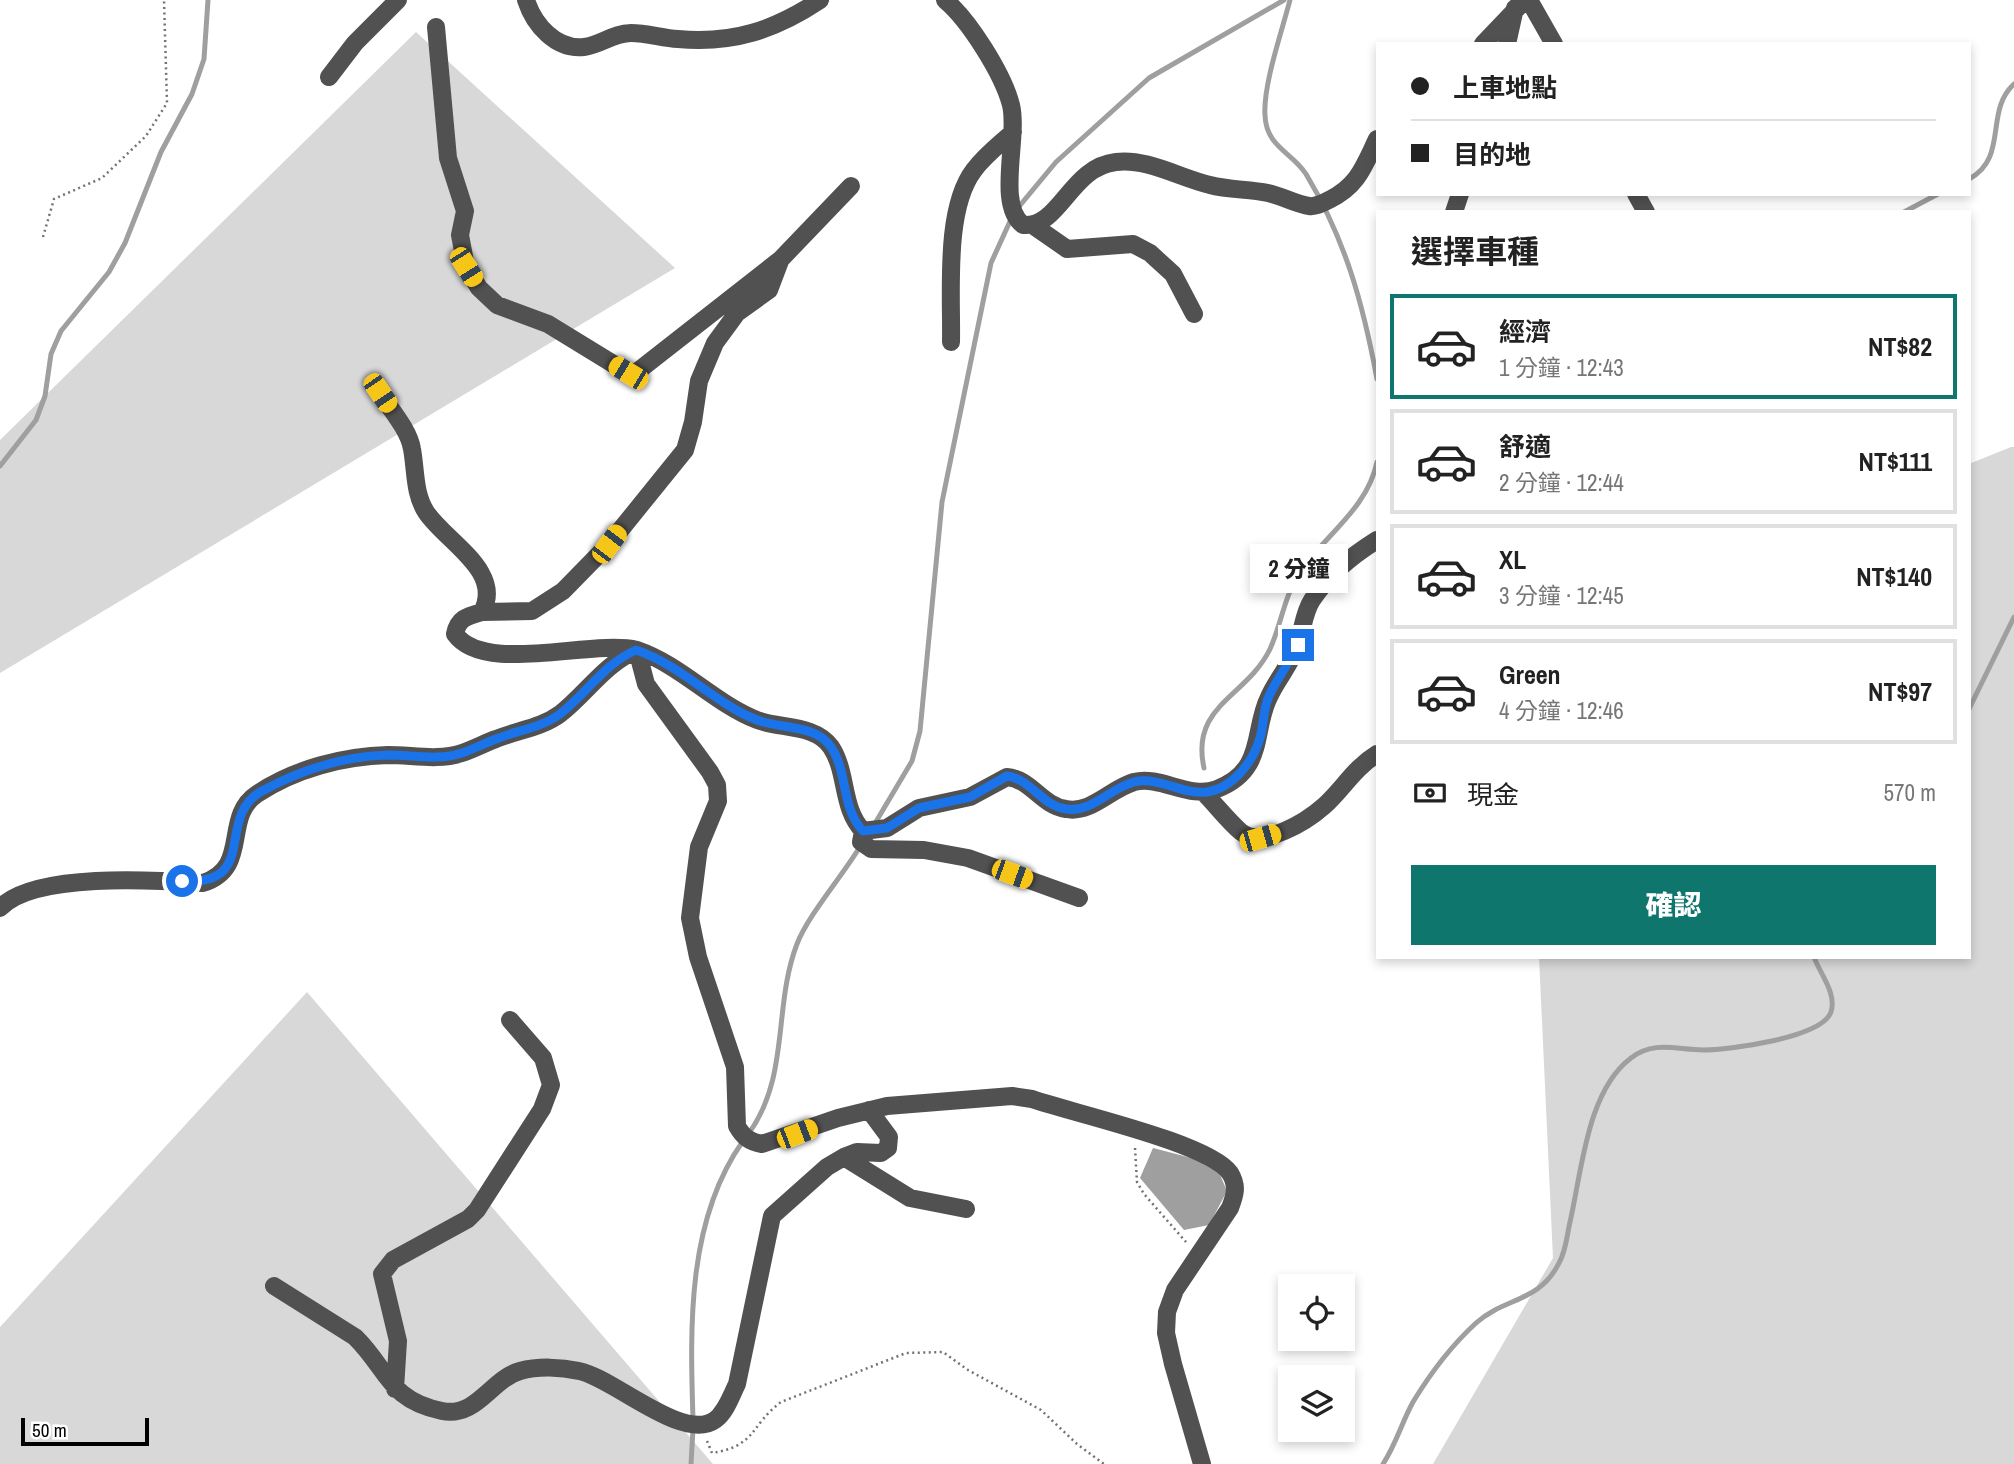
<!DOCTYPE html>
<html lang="zh-TW">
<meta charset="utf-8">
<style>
body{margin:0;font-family:"Archivo Narrow","Noto Sans TC",sans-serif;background:#f6f6f6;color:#222;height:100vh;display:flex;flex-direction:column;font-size:26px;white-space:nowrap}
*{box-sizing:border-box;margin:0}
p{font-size:23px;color:#767676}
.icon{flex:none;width:38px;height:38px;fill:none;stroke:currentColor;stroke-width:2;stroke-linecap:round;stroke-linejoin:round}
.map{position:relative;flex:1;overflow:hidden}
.drawer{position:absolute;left:1376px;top:210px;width:595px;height:749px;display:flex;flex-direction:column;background:#fff;border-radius:0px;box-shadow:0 4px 10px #0003}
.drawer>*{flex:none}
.top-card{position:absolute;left:1376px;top:42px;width:595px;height:154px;border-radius:0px;box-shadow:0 4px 10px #0003;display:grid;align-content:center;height:154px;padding:0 35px;background:#fff}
.tools{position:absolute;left:1278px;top:1274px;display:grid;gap:14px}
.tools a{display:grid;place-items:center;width:77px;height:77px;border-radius:0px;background:#fff;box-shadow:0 4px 10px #0003;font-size:35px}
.scale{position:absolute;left:21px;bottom:18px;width:128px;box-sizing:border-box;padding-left:7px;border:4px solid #000;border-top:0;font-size:19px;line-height:24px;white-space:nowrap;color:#000;-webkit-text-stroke:5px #fff;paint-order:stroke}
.end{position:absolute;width:32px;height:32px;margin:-16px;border:9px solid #1a73e8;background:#fff;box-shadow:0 0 0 4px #fff}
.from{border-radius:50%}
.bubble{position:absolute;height:49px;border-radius:0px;background:#fff;box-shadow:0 4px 10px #0003;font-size:23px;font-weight:800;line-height:49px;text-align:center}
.car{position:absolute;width:21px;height:42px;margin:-21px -10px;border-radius:9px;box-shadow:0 0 5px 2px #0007;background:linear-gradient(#f5c518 24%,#345 0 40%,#f5c518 0 76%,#345 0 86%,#f5c518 0)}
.top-card b{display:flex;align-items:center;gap:24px;height:66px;font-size:26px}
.top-card b+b{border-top:2px solid #e0e0e0}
.top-card i{width:18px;height:18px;background:#222}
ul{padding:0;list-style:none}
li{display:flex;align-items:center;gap:21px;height:105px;margin:0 14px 10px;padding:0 21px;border:4px solid #e0e0e0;border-radius:0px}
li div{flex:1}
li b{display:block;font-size:26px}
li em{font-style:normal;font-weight:800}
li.active{border-color:#0f766e}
li>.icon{width:63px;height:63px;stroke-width:1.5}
h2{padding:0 35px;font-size:32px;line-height:84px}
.pay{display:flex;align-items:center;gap:18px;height:77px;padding:0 35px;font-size:26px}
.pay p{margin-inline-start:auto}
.button{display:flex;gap:14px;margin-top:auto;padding:14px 35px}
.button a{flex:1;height:80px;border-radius:0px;background:#0f766e;color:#fff;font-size:28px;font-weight:800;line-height:80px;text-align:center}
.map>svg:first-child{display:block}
.green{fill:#d8d8d8}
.water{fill:#9f9f9f}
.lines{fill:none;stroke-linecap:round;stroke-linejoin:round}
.stream{stroke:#9f9f9f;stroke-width:5}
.path{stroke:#737373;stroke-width:2.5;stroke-dasharray:2 3.5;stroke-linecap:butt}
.minor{stroke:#515151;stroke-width:18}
.route{stroke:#1a73e8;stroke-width:9}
</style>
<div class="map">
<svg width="2014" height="1464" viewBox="0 0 2014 1464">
<rect width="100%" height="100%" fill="#fff"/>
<path class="green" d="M 416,32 L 675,268 L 0,673 L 0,440 Z
M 2011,447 L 2014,447 L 2014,1464 L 1433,1464 L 1553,1258 L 1539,957 L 1969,957 L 1969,464 Z
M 307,992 L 713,1464 L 0,1464 L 0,1327 Z"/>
<path class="water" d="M 1153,1148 L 1203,1161 L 1218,1170 L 1227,1191 L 1209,1225 L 1184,1230 L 1140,1178 Z"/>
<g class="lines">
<path class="stream" d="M 1290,0 C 1282,31 1263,85 1265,115 C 1266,147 1292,152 1306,174 C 1346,241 1363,304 1377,379
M 1969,179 C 2009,158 1984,111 2014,84
M 1017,209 L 1056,162 L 1149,78 L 1284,0
M 1904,212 L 1938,194
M 0,466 L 36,420 L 45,396 L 51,354 L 61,331 L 109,272 L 125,243 L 161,152 L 192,94 L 204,59 L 208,0
M 1969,709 L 2014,617
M 1204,768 C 1190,705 1247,697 1270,649 C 1281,625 1284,597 1299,574 C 1324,535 1367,510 1377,462
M 874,825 L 912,761 L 920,731 L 942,502 L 991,263 L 1012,217
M 749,1133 C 790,1076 773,1006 797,944 C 808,915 844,874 861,845
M 693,1419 C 690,1326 687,1220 743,1141
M 691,1464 L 693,1429
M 1383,1464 C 1396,1444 1402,1422 1413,1402 C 1430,1374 1452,1345 1476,1323 C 1505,1297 1539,1303 1559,1263 C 1566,1251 1567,1235 1570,1222 C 1582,1170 1587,1091 1631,1058 C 1654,1040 1677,1050 1703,1050 C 1728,1050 1822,1038 1831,1012 C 1837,993 1820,974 1814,957"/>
<path class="path" d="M 43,237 L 54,199 L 102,178 L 146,136 L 167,103 L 164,0
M 1135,1148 L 1137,1182 L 1144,1194 L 1186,1242
M 707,1441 L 712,1453 C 757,1446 750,1425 781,1402 L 906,1353 L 943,1352 L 968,1370 L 1041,1410 L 1077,1444 L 1104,1464"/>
<path class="minor" d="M 526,0 C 534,25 556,50 584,47 C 601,45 613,33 631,33 C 647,33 662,38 678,39 C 733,44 775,30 820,0
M 945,0 C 969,20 1003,74 1011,105 C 1019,138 996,204 1023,225 C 1060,228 1070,167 1116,162 C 1147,158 1180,178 1210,185 C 1229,190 1249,189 1268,193 C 1282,196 1295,204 1309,206 C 1316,207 1323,203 1329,200 C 1358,186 1364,166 1377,139
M 1529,0 L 1554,44
M 436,27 L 448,158 L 465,211 L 460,235 L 466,267 L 479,288 L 497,305 L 548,324 L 628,373 L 638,371 L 781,259 L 851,186
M 1483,44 L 1525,0
M 1507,44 L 1515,8
M 329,77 L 355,43 L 398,0
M 1636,194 L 1646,212
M 1454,212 L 1460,194
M 1034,226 L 1067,249 L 1133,244 L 1150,253 L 1173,274 L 1194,314
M 951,342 C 952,294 944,209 974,170 C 985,155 1000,144 1013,132
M 380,393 C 391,410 409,430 412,449 C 416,471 414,493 426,512 C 446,542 504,571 482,612 C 468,616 458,618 455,634 C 484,675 591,639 637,650 L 646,684 L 710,772 L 717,785 L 718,801 L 699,847 L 690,918 L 698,957 L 735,1067 L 737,1126 C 743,1137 750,1142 762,1144 L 838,1118 L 887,1106 L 1012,1096 L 1032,1099 C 1072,1113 1209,1143 1230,1173 C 1238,1186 1235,1195 1230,1208 L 1175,1290 L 1167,1312 L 1166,1333 L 1173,1364 L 1202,1464
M 482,612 L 532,611 L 563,591 L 609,544 L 685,450 L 693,422 L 699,381 L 715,343 L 737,313 L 769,290 L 780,261
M 1204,793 C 1216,805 1228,821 1241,832 C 1263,849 1307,821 1324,806 C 1343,789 1354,768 1377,754
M 863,831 L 861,842 L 871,849 L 924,850 L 968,858 L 1079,898
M 0,908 C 33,872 156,880 203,883 C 251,868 222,817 257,794 C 294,769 344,756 388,755 C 413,755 438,761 462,753 C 474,749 485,743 496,739 C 518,730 541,728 560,714 C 587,693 604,664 637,650 C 681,665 714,703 757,720 C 780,729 815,724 831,747 C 848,773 841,808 863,831 L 887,828 L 919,808 L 970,797 L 1007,777 C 1031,779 1042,806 1066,809 C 1091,814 1110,789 1134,782 C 1161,775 1190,800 1217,789 C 1266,770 1252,731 1269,697 C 1277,679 1291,664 1297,646 C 1303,631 1303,614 1312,600 C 1329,574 1351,556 1377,540
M 844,1157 L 910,1198 L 966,1209
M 274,1286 L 355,1337 C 388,1369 388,1400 442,1411 C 477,1418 491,1379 520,1371 C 538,1366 561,1367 579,1371 C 612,1377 683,1443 715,1420 C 726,1412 731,1396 737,1384 L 772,1216 L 827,1167 L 844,1157 L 857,1152 L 881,1153 L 888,1148 L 889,1137 L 869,1110
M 395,1389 L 398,1341 L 382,1274 L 393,1260 L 468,1219 L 477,1210 L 542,1109 L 551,1085 L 543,1058 L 510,1020"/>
</g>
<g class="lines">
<path class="route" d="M 182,881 C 261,886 214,817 262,791 C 301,770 343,756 388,755 C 413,755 438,761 462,753 C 474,749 485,743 496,739 C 518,730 541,728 560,714 C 587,693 604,664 636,650 C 681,665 714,703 757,720 C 780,729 815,724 831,747 C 848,772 841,808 863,831 L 887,828 L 919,808 L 970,797 L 1007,776 C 1031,779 1042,806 1066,809 C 1092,813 1110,788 1134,782 C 1158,776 1183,795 1207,792 C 1233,788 1253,762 1260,738 C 1264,724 1263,709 1269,696 C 1277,679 1289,663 1298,645"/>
</g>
</svg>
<div class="tools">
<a><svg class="icon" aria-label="locate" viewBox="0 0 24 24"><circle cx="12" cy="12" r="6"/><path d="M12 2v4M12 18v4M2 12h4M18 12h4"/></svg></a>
<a><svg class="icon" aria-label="layers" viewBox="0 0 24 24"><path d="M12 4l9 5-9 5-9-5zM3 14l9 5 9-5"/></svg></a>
</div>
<div class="scale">50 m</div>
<i class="end from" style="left:182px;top:881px"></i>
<i class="end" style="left:1298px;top:645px"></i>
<div class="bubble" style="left:1250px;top:544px;width:98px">2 分鐘</div>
<i class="car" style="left:466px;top:267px;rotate:148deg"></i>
<i class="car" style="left:628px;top:373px;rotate:301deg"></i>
<i class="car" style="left:380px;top:393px;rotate:146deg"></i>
<i class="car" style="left:609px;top:544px;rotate:37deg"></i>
<i class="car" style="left:1260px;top:838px;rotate:74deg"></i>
<i class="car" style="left:1012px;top:874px;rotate:110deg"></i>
<i class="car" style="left:797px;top:1134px;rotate:69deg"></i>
<div class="top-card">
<b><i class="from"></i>上車地點</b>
<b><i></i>目的地</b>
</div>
<section class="drawer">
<h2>選擇車種</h2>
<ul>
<li class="active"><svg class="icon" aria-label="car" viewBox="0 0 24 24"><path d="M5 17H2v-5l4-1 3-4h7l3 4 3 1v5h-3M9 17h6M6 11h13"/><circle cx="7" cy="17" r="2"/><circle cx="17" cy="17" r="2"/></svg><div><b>經濟</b><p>1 分鐘 · 12:43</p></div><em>NT$82</em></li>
<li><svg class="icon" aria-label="car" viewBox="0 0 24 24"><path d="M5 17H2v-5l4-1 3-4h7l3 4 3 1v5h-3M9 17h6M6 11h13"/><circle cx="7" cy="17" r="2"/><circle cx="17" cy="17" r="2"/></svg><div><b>舒適</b><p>2 分鐘 · 12:44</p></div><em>NT$111</em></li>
<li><svg class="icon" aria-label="car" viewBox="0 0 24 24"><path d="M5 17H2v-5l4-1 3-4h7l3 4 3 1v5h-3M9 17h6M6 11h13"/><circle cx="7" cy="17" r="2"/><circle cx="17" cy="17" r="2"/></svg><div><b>XL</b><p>3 分鐘 · 12:45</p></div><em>NT$140</em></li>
<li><svg class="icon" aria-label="car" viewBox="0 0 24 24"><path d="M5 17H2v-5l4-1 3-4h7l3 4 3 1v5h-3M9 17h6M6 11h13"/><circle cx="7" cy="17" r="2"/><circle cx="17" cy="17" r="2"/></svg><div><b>Green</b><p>4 分鐘 · 12:46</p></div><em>NT$97</em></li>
</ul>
<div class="pay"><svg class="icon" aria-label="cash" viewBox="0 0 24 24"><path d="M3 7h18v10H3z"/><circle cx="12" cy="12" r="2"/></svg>現金<p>570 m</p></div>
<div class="button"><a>確認</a></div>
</section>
</div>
